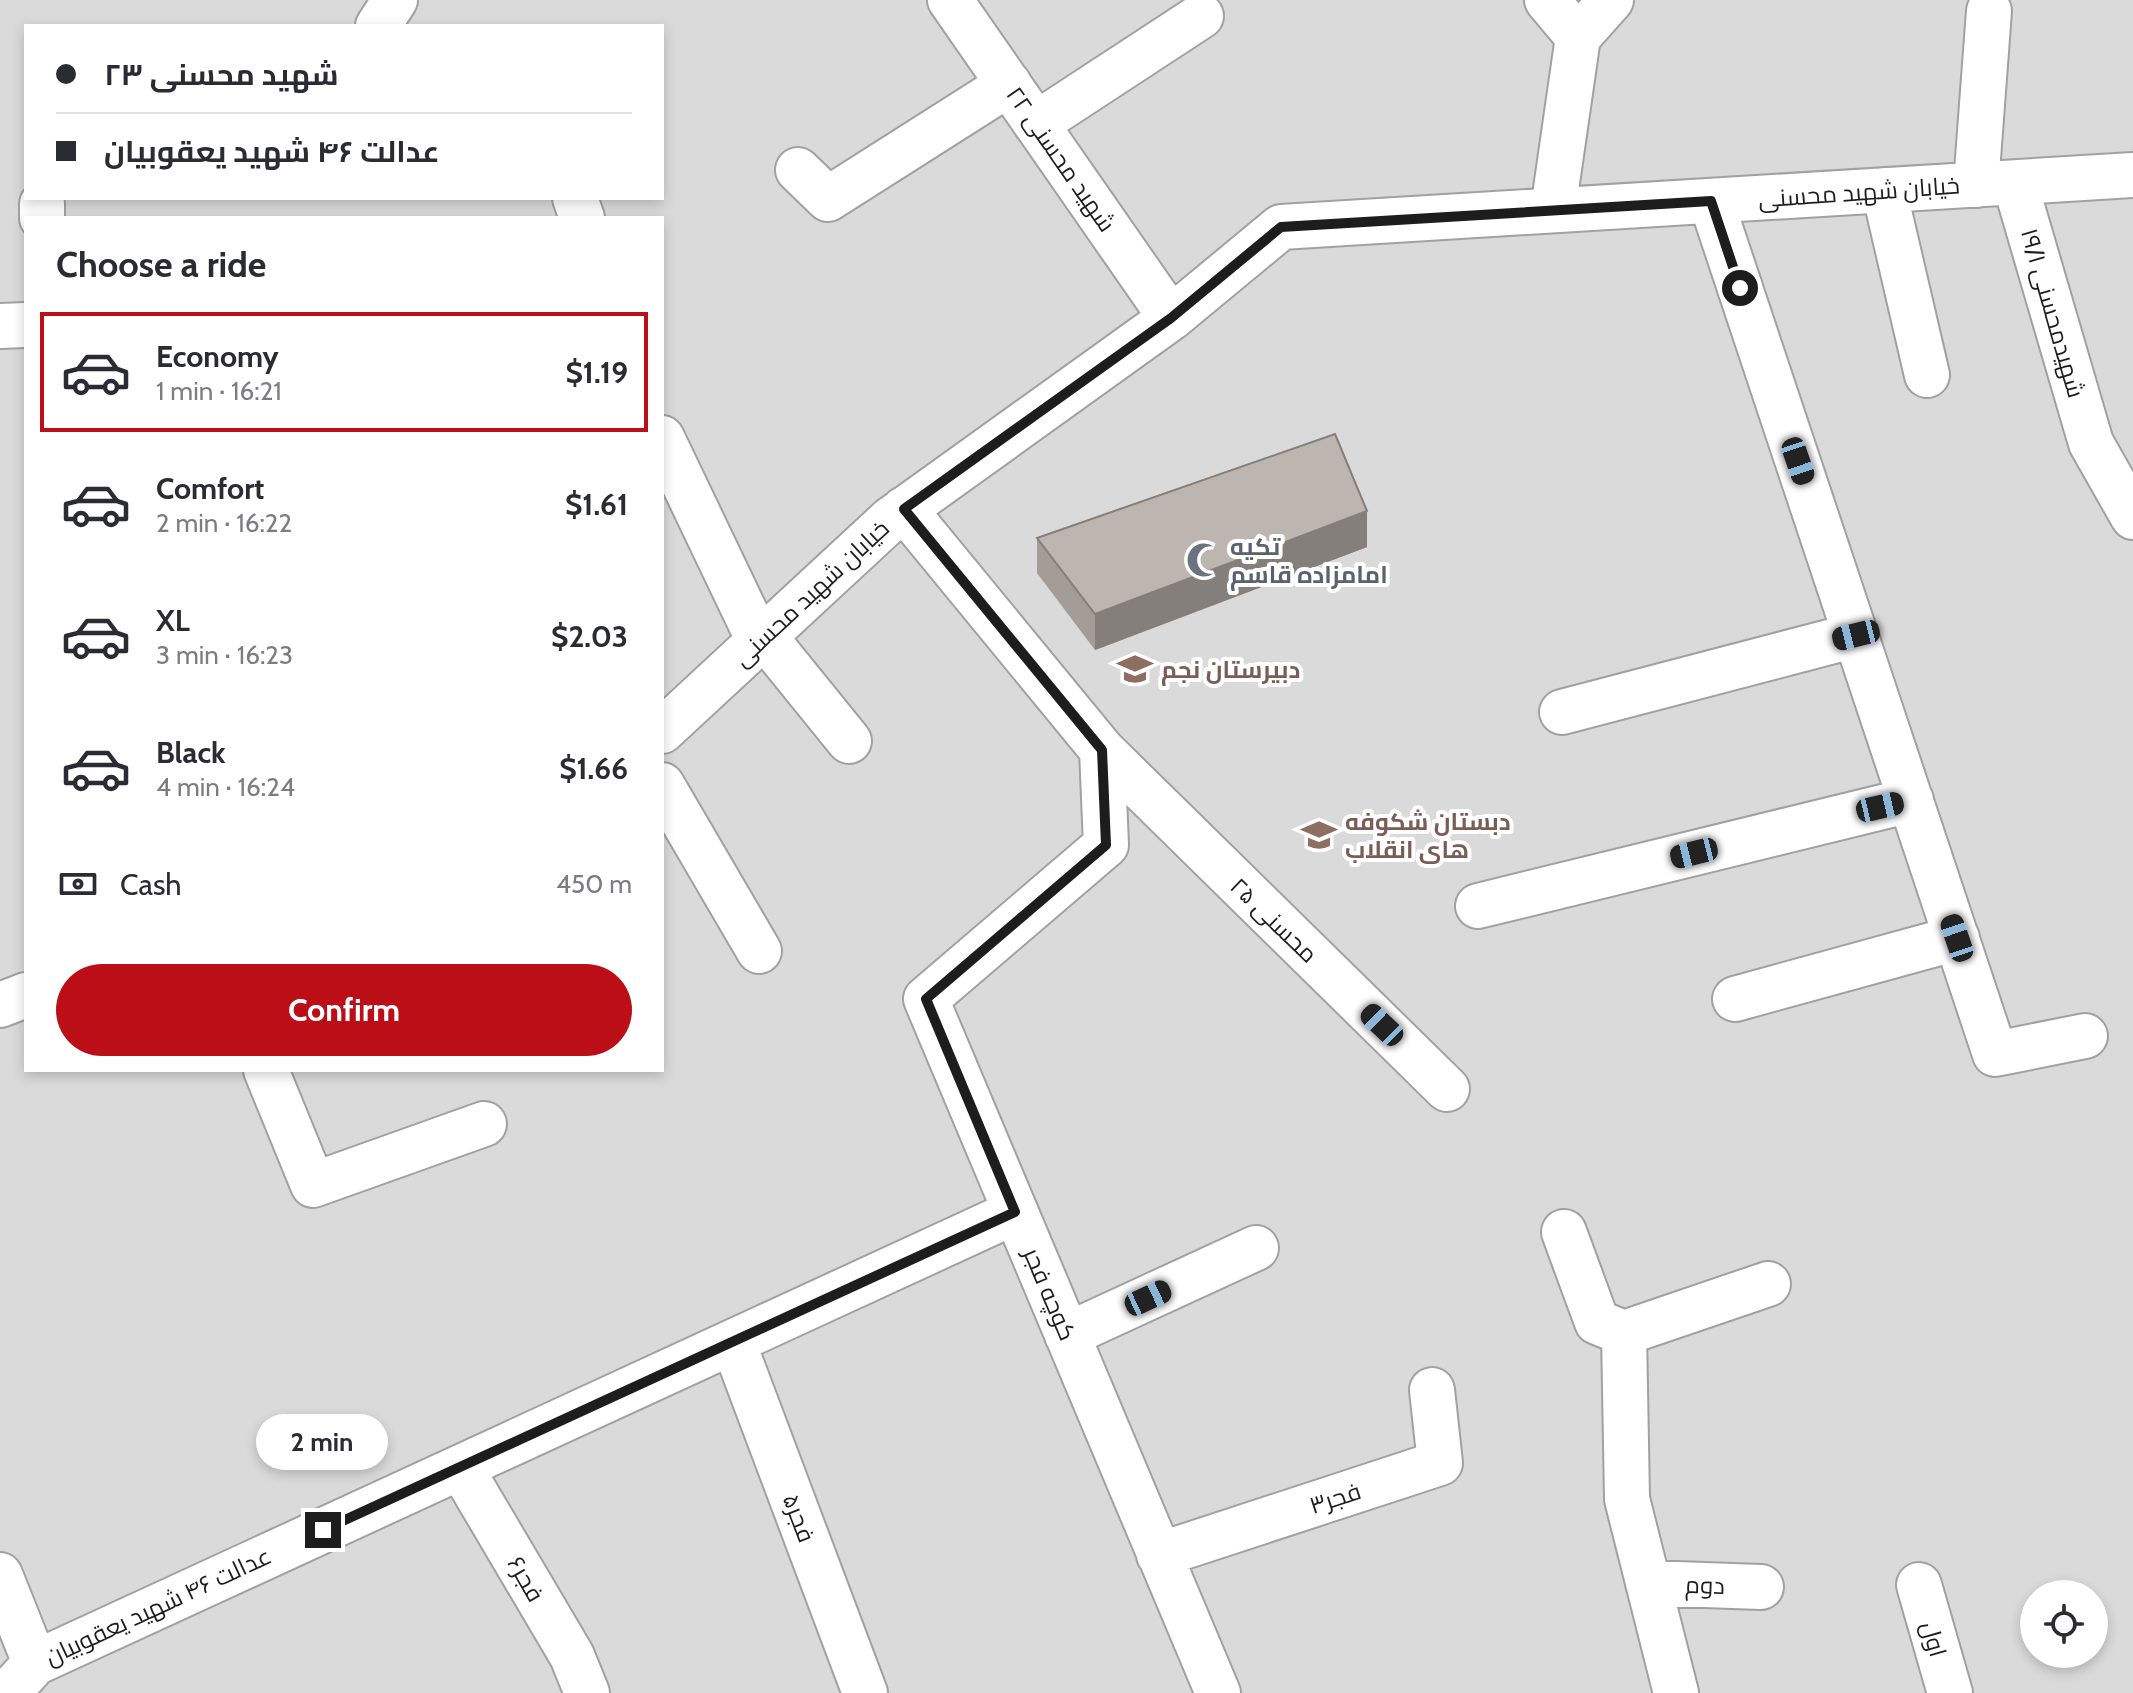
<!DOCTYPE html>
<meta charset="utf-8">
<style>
body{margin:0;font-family:Cabin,Cairo,sans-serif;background:#f2f2f3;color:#2b2b33;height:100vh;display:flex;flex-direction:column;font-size:30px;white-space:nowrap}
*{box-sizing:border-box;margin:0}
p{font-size:26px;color:#7c7c81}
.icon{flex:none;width:44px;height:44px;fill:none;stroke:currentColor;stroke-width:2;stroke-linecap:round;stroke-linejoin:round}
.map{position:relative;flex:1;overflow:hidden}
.panel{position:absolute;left:24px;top:216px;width:640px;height:856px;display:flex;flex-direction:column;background:#fff;border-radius:0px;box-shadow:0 4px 12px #0003}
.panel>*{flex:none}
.guide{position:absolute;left:24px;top:24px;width:640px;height:176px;border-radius:0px;box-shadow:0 4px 12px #0003;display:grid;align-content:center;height:176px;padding:0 32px;background:#fff}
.buttons{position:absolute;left:2020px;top:1580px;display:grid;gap:16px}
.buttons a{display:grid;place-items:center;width:88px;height:88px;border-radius:50%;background:#fff;box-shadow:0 4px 12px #0003;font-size:40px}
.end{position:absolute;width:36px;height:36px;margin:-18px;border:10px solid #1d1d1d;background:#fff;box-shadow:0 0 0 4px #fff}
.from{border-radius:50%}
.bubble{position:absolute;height:56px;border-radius:28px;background:#fff;box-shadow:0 4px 12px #0003;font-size:26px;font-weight:700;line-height:56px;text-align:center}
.car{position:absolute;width:24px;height:48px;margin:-24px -12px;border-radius:10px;box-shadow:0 0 6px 2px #0007;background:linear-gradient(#222 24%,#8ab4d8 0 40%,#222 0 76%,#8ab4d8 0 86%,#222 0)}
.guide b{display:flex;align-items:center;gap:28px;height:76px;font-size:30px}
.guide b+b{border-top:2px solid #e1e1e2}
.guide i{width:20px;height:20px;background:#2b2b33}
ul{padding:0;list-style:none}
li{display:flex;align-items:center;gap:24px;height:120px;margin:0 16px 12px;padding:0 16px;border:4px solid transparent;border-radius:0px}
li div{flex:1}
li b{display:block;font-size:30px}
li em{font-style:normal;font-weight:700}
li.active{border-color:#bb0e16}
li>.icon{width:72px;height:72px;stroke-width:1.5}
h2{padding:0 32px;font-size:36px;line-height:96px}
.pay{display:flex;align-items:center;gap:20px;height:88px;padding:0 32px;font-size:30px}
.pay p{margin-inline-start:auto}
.primary-button{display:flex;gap:16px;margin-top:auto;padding:16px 32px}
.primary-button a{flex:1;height:92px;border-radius:48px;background:#bb0e16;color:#fff;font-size:32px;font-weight:700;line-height:92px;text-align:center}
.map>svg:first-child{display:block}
.residential{fill:#dbdada;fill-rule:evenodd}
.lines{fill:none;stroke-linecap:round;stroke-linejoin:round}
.minor-casing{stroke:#a1a1a1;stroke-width:48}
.minor{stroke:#fff;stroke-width:44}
.wall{fill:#a39c97}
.shaded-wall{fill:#847f7b}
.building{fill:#bdb5b0;stroke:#847f7b;stroke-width:2}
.route{stroke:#1d1d1d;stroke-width:10}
.labels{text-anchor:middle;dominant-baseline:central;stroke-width:8;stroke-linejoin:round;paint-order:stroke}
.street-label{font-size:24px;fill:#1d1d1d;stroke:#fff}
.worship-label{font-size:24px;font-weight:bold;fill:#5b616d;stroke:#fff;text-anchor:start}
.education-label{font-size:24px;font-weight:bold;fill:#785e54;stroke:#fff;text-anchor:start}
</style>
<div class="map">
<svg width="2133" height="1693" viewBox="0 0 2133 1693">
<rect width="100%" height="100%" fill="#edeae3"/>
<path class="residential" d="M 0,0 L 2133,0 L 2133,1693 L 0,1693 ZM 26,26 L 662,26 L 662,198 L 26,198 ZM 26,218 L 662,218 L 662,1070 L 26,1070 ZM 2034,1594 L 2094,1594 L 2094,1654 L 2034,1654 Z"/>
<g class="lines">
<g class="minor-casing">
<path id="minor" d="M 950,0 L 1171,318
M 1547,0 L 1578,37
M 378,26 L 395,0
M 1036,124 L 1201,16
M 798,170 L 828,199 L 1009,84
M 2015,183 L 2091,443 L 2133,517
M 1976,185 L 1989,11
M 1884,190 L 1927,375
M 575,198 L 582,218
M 1711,201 L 1995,1054 L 2085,1036
M 42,204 L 42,218
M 1553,210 L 1578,37 L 1611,0
M 0,326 L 26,325
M 662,438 L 759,641
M 904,509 L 1102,750 L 1447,1089
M 764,636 L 849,741
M 1562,712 L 1856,635
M 662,731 L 891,519 L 1171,318 L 1281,227 L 2133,175
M 1102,750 L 1106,845 L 926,999 L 1218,1693
M 662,785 L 759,951
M 1478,906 L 1911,800
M 1735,999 L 1957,938
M 0,1005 L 26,995
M 266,1070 L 313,1185 L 484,1124
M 1564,1232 L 1597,1322 L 1624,1333 L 1768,1284
M 1624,1333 L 1627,1499 L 1676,1693
M 1067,1335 L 1256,1248
M 733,1342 L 865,1693
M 461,1468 L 572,1656 L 587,1693
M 1159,1555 L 1440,1463 L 1432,1390
M 0,1575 L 35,1663
M 1648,1583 L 1761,1587
M 1919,1585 L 1950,1693
M 8,1693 L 35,1663 L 1015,1212"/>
</g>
<use href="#minor" class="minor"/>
</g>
<path class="wall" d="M 1037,538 L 1367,547 L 1095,650 L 1037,573 Z"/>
<path class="shaded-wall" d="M 1367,511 L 1367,547 L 1095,650 L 1095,614 Z"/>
<path class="building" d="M 1335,434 L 1367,511 L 1095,614 L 1037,538 Z"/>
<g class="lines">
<path class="route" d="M 323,1530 L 1015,1212 L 926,999 L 1106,845 L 1102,750 L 904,509 L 1171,318 L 1281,227 L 1711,201 L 1740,288"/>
</g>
<defs>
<g id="mosque-bare" transform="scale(2.76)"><path d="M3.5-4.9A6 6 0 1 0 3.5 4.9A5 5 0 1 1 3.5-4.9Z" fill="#6b7280" stroke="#fff" stroke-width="2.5" paint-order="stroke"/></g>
<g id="school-bare" transform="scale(2.76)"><path d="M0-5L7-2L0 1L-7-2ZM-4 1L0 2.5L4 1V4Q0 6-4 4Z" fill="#8d6e63" stroke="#fff" stroke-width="2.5" paint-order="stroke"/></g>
</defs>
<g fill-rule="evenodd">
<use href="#mosque-bare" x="1204" y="560"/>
<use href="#school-bare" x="1135" y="669"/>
<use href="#school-bare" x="1319" y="835"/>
</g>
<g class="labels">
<g class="street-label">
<text transform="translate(1061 159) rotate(55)">شهید محسنی ۲۲</text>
<text transform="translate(1859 192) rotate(-4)">خیابان شهید محسنی</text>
<text transform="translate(2053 313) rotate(74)">شهیدمحسنی ۱۹/۱</text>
<text transform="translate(811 593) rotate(-43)">خیابان شهید محسنی</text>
<text transform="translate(1274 920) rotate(44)">محسنی ۲۵</text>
<text transform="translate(1050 1294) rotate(67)">کوچه فجر</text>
<text transform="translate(1335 1498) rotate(-18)">فجر۳</text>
<text transform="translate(799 1518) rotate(69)">فجر۵</text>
<text transform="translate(526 1579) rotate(60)">فجر۶</text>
<text transform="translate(1705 1585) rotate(2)">دوم</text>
<text transform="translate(158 1606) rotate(-25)">عدالت ۴۶ شهید یعقوبیان</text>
<text transform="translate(1934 1639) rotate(74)">اول</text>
</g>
<g class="worship-label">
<text x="1230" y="546">تکیه<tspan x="1230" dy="28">امامزاده قاسم</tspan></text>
</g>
<g class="education-label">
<text x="1161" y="669">دبیرستان نجم</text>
<text x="1345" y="821">دبستان شکوفه<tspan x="1345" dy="28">های انقلاب</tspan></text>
</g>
</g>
</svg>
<div class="buttons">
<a><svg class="icon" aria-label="locate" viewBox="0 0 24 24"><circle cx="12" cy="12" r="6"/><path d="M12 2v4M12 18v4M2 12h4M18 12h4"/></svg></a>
</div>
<i class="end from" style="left:1740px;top:288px"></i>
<i class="end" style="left:323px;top:1530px"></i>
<div class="bubble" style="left:256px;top:1414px;width:132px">2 min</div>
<i class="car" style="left:1798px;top:461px;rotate:161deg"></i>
<i class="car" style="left:1856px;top:635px;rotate:256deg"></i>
<i class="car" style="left:1880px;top:807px;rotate:77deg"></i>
<i class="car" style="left:1694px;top:853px;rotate:256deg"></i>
<i class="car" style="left:1957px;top:938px;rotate:341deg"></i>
<i class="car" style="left:1382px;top:1025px;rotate:314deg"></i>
<i class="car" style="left:1148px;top:1298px;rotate:65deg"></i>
<div class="guide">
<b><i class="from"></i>شهید محسنی ۲۳</b>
<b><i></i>عدالت ۴۶ شهید یعقوبیان</b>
</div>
<section class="panel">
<h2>Choose a ride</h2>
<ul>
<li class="active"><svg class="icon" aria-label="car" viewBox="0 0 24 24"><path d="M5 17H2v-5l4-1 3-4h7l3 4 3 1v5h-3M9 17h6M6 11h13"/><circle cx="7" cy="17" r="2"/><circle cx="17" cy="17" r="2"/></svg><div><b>Economy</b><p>1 min · 16:21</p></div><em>$1.19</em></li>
<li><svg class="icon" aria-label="car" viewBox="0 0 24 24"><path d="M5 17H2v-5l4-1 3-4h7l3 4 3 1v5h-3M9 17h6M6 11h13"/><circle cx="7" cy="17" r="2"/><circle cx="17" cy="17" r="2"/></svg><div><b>Comfort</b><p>2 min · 16:22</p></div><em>$1.61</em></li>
<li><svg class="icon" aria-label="car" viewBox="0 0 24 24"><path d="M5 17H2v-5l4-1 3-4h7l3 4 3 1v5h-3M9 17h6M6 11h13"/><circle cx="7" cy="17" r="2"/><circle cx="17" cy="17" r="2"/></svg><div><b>XL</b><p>3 min · 16:23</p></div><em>$2.03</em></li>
<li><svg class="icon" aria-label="car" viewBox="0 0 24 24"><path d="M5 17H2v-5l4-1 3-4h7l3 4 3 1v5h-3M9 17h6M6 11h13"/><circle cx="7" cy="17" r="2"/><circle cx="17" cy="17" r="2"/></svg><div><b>Black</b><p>4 min · 16:24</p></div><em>$1.66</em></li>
</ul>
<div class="pay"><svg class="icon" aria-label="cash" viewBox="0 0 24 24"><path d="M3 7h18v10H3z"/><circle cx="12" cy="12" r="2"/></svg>Cash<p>450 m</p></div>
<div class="primary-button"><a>Confirm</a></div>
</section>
</div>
